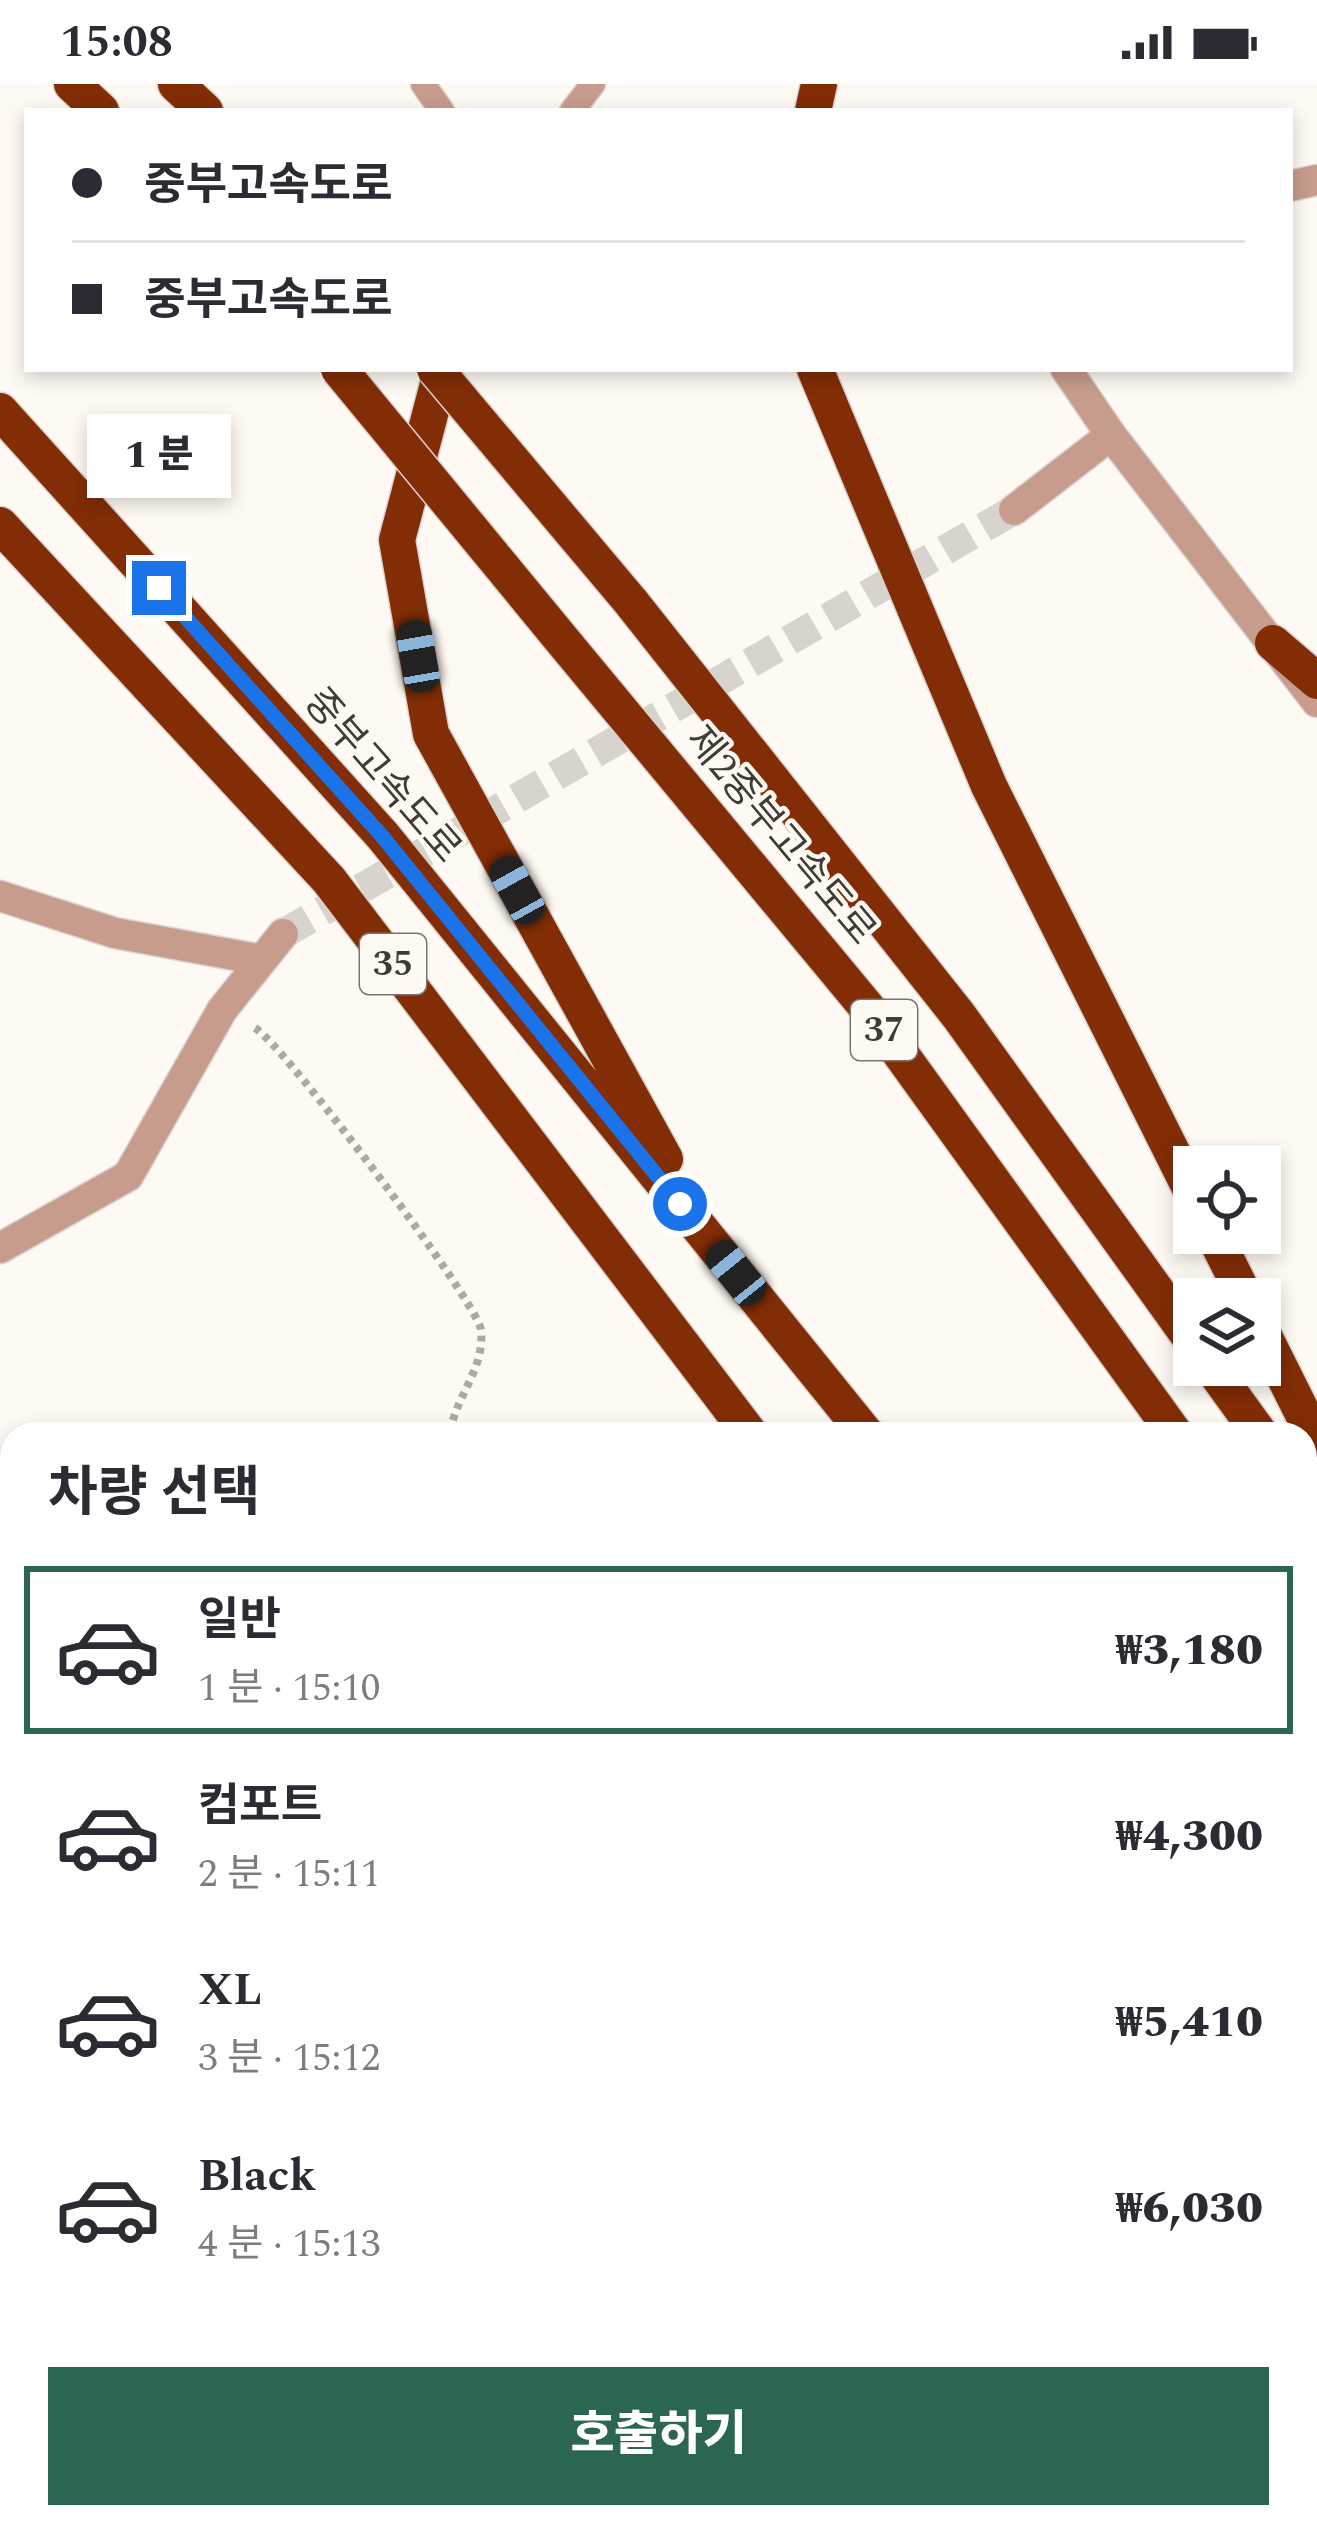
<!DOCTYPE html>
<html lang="ko">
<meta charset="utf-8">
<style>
body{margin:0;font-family:Spectral,"Noto Sans KR",serif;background:#f7f7f7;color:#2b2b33;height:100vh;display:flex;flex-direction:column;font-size:45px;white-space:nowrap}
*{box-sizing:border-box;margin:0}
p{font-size:39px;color:#7c7c81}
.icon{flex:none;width:66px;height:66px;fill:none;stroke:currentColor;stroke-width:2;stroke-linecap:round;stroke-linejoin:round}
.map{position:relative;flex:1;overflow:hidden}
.drawer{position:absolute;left:0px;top:1338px;width:1317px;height:1107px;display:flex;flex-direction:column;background:#fff;border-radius:36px 36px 0 0;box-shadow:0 6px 18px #0003}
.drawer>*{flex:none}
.top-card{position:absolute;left:24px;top:24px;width:1269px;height:264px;border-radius:0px;box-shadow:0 6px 18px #0003;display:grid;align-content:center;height:264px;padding:0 48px;background:#fff}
.buttons{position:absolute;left:1173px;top:1062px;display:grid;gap:24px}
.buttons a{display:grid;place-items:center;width:108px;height:108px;border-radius:0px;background:#fff;box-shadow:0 6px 18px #0003;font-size:60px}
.end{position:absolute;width:54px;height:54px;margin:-27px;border:15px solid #1a73e8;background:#fff;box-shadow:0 0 0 6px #fff}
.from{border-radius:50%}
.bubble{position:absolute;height:84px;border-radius:0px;background:#fff;box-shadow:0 6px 18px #0003;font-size:39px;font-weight:800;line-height:84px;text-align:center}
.car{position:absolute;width:36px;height:72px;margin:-36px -18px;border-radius:15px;box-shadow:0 0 9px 3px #0007;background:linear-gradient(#222 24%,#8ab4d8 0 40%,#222 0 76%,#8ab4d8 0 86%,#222 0)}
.top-card b{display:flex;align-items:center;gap:42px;height:114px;font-size:45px}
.top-card b+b{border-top:3px solid #e1e1e2}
.top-card i{width:30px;height:30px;background:#2b2b33}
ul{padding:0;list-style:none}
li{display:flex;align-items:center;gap:36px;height:168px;margin:0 24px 18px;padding:0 24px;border:6px solid transparent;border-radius:0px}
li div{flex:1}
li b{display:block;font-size:45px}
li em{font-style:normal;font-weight:800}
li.selected{border-color:#2b6650}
li>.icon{width:108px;height:108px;stroke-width:1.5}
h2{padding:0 48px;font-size:54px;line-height:144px}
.cta{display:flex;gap:24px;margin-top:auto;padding:24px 48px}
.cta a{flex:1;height:138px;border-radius:0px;background:#2b6650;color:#fff;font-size:48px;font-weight:800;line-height:138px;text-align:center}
.status{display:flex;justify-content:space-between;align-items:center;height:84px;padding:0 60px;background:#fff;direction:ltr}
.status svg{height:33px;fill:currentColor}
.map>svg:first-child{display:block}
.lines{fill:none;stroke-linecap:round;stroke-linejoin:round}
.street-tunnel{stroke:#d9d3cd;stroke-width:30;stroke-dasharray:30 15;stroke-linecap:butt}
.lane-casing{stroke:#d9d3cd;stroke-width:27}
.street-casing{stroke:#d9d3cd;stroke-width:33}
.highway-casing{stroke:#d9d3cd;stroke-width:39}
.path{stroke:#aea8a2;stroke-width:8;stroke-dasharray:6 6;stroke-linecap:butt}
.lane{stroke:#c79c8d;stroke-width:24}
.street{stroke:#c79c8d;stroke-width:30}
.highway{stroke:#822d06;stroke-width:36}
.highway-bridge-casing{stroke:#d9d3cd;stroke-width:39;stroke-linecap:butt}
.highway-bridge{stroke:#822d06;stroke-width:36}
.route{stroke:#1a73e8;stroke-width:15}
.labels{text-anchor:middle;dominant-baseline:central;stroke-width:9;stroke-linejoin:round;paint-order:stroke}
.shield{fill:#fff9f3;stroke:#7a746f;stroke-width:3}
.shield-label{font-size:36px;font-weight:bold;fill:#413b36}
.street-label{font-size:39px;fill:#413b36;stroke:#fff9f3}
</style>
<div class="status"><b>15:08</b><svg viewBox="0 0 49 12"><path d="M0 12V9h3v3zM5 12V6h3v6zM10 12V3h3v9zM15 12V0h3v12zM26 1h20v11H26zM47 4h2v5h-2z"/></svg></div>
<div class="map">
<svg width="1317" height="2444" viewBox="0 0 1317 2444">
<rect width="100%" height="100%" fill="#fff9f3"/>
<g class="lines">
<path class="street-tunnel" d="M 283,850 L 1014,426"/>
<g class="lane-casing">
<path id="lane" d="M 423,0 L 442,27
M 572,27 L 593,0"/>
</g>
<g class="street-casing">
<path id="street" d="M 1290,102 L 1317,96
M 1066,285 L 1111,351 L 1317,618
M 1014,426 L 1111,351
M 0,812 L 115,849 L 262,876
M 0,1164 L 128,1092 L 222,926 L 283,850"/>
</g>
<g class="highway-casing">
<path id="highway" d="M 72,0 L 101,27
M 176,0 L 205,27
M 813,27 L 819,0
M 442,285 L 397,456 L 431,650 L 665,1075
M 815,285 L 989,702 L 1194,1112
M 0,327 L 383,752 L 866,1350
M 0,441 L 329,796 L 750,1350
M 631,518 L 959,932 L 1194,1259
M 1273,559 L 1317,597
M 567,562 L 869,926 L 1175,1350
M 1213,1149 L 1246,1215
M 1260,1244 L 1317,1358
M 1210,1281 L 1260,1350
M 1305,1413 L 1317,1429
M 1305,1530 L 1317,1546
M 1305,1928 L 1317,1944
M 1305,2087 L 1317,2103"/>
</g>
<path class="path" d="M 255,944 C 284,961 478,1219 481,1246 C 485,1286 455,1312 450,1350
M 790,2444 L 798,2433"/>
<use href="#lane" class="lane"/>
<use href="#street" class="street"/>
<use href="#highway" class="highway"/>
<g class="highway-bridge-casing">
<path id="highway-bridge" d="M 339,285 L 567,562
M 435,285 L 631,518"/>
</g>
<use href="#highway-bridge" class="highway-bridge"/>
</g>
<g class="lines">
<path class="route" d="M 159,504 L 382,752 L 680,1120"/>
</g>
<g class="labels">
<g class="shield">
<rect x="360" y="850" width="66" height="60" rx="9"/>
<rect x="851" y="916" width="66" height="60" rx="9"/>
</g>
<g class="shield-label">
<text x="393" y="880">35</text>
<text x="884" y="946">37</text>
</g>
<g class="street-label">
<text transform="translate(382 692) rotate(49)">중부고속도로</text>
<text transform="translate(780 752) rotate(50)">제2중부고속도로</text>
</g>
</g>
</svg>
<div class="buttons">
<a><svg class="icon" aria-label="locate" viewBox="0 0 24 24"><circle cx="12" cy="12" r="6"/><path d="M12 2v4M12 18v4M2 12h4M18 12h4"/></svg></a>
<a><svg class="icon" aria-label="layers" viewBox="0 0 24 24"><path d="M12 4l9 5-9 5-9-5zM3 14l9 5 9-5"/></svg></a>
</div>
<i class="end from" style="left:680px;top:1120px"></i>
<i class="end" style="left:159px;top:504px"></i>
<div class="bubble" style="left:87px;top:330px;width:144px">1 분</div>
<i class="car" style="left:418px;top:572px;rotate:350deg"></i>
<i class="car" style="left:517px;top:806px;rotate:331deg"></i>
<i class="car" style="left:736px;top:1189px;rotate:321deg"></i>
<div class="top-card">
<b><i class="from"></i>중부고속도로</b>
<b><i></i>중부고속도로</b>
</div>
<section class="drawer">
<h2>차량 선택</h2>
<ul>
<li class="selected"><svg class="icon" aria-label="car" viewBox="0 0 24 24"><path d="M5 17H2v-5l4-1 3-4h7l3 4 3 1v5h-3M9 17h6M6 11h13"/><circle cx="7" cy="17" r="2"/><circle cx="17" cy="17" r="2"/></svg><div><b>일반</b><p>1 분 · 15:10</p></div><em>₩3,180</em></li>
<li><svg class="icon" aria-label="car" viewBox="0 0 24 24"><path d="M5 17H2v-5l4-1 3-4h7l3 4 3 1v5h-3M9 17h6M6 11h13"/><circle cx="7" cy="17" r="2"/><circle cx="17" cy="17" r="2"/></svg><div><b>컴포트</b><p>2 분 · 15:11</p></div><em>₩4,300</em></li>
<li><svg class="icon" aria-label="car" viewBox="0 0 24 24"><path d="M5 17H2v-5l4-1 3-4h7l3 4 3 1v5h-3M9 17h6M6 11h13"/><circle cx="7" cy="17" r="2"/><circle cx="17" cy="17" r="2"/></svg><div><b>XL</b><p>3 분 · 15:12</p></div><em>₩5,410</em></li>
<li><svg class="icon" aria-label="car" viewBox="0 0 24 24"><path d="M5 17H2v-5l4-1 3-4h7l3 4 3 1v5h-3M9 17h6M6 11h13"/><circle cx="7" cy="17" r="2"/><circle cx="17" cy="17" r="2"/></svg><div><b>Black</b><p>4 분 · 15:13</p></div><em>₩6,030</em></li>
</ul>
<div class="cta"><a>호출하기</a></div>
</section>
</div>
